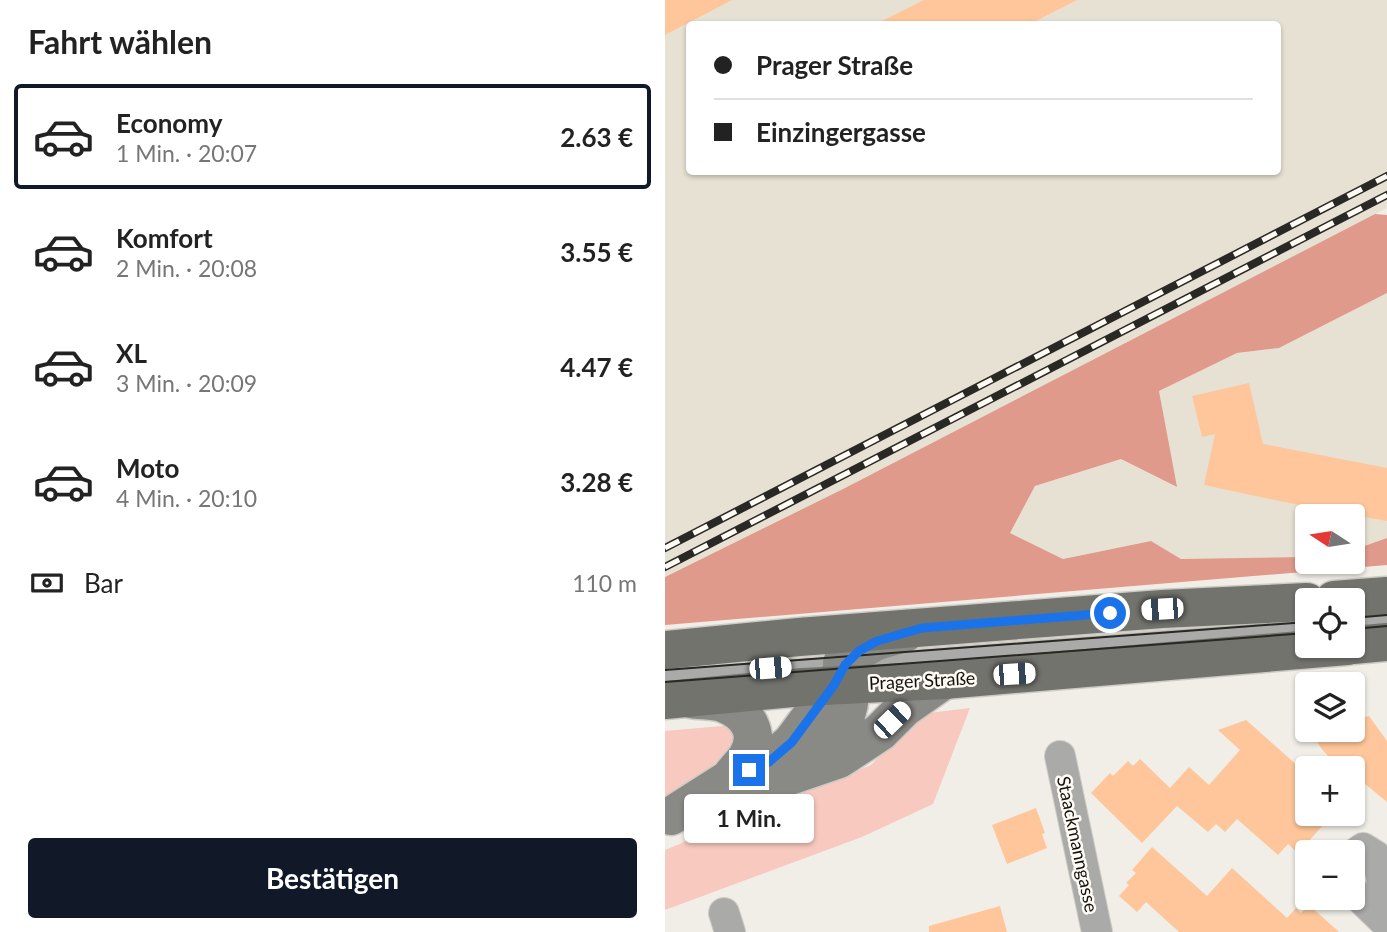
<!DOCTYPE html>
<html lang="de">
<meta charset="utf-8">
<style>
body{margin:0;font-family:Lato,sans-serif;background:#f2f2f2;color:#222;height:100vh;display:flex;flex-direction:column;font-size:26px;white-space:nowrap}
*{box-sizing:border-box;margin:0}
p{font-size:23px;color:#767676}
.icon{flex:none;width:38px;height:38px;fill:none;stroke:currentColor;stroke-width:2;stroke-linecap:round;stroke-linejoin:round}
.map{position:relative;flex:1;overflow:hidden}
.drawer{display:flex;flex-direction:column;background:#fff;width:665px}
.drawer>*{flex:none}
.guide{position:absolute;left:21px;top:21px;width:595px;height:154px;border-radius:7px;box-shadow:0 2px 5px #0004;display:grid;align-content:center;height:154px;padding:0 28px;background:#fff}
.needle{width:46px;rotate:282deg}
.tools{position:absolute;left:630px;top:504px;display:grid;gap:14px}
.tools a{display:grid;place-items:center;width:70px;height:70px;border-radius:7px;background:#fff;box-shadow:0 2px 5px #0004;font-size:35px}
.end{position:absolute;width:32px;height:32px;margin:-16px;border:9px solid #1a73e8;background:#fff;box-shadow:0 0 0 4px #fff}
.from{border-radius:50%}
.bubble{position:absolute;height:49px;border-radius:7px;background:#fff;box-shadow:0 2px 5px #0004;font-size:23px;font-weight:700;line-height:49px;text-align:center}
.car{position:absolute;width:21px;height:42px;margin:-21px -10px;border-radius:9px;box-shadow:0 0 5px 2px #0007;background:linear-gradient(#fff 24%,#345 0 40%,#fff 0 76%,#345 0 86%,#fff 0)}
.guide b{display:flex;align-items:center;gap:24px;height:66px;font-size:26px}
.guide b+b{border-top:2px solid #e0e0e0}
.guide i{width:18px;height:18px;background:#222}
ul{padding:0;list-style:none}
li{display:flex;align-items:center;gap:21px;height:105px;margin:0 14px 10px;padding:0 14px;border:4px solid transparent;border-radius:7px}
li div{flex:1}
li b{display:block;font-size:26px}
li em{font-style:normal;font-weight:700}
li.on{border-color:#111827}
li>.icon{width:63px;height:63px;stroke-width:1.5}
h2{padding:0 28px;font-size:32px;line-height:84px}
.pay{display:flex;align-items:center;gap:18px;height:77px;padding:0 28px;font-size:26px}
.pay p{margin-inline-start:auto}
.cta{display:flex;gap:14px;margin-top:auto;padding:14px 28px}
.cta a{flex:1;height:80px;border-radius:7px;background:#111827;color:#fff;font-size:28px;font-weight:700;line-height:80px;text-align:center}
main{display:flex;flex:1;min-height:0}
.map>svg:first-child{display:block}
.built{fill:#e7e1d3;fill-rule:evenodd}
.green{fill:#f8c9bf}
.forest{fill:#df9a8c}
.building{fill:#fec69a}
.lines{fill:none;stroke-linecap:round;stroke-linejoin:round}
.lane-casing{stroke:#cdcbc4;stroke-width:17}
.street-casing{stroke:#cdcbc4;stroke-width:32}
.secondary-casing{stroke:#cdcbc4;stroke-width:41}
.primary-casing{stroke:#cdcbc4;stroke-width:41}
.lane{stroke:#aaaba8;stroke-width:14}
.street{stroke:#aaaba8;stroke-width:30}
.secondary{stroke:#898a86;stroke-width:38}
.primary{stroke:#72736d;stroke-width:38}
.tram{stroke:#292824;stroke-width:2}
.rail-casing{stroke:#292824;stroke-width:8}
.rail{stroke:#fffbf4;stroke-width:5;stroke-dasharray:16;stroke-linecap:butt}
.route{stroke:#1a73e8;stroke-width:9}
.labels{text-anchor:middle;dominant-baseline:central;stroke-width:5;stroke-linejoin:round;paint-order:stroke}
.street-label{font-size:18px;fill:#12110e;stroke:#fffbf4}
</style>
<main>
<section class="drawer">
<h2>Fahrt wählen</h2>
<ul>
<li class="on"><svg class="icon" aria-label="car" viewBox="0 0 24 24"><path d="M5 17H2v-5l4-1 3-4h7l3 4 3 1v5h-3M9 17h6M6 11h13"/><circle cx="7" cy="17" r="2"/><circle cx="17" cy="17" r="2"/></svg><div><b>Economy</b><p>1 Min. · 20:07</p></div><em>2.63 €</em></li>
<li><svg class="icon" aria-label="car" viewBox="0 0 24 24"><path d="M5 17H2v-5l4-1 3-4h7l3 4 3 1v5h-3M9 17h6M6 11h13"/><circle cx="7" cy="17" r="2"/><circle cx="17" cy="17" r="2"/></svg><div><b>Komfort</b><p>2 Min. · 20:08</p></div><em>3.55 €</em></li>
<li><svg class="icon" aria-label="car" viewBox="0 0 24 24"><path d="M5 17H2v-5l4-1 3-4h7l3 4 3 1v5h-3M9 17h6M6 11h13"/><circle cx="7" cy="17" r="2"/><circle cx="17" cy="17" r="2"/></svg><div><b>XL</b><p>3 Min. · 20:09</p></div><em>4.47 €</em></li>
<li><svg class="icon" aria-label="car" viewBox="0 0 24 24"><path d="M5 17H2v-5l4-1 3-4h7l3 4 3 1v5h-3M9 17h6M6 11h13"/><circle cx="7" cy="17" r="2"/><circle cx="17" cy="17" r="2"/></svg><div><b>Moto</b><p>4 Min. · 20:10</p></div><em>3.28 €</em></li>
</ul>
<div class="pay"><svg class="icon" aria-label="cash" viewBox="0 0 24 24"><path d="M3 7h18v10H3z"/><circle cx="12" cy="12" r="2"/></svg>Bar<p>110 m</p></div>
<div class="cta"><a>Bestätigen</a></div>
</section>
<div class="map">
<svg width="722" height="932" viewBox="0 0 722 932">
<rect width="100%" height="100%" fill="#f1eee7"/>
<path class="built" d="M 0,0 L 722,0 L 722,208 L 180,488 L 0,577 ZM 24,24 L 612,24 L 612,172 L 24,172 Z
M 722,293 L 722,538 L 688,550 L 688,516 L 642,516 L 642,557 L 516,559 L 486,541 L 398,559 L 345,533 L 370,486 L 456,459 L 511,487 L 494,391 L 572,353 L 614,348 Z"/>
<path class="green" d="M 305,708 L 268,804 L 197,837 L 0,910 L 0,850 L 206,765 L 255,714 Z
M 68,725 L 70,746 L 22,788 L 0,798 L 0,731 Z"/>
<path class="forest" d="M 710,214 L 722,215 L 722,293 L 614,348 L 572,353 L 494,391 L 512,487 L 456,459 L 370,486 L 345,533 L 398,559 L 486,541 L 516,559 L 642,557 L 642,562 L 688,562 L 688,550 L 722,538 L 722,565 L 0,625 L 0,577 L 180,488 Z"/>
<path class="building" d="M 0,0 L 67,0 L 0,35 Z
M 259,0 L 412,0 L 365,24 L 211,24 Z
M 584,383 L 598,444 L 722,468 L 722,521 L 643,507 L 539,485 L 550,434 L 537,437 L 527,396 Z
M 688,706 L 701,717 L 704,716 L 722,741 L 722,802 L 688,774 L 688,768 L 681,768 L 666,756 L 664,757 L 656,748 L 645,730 L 688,730 Z
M 581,720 L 642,774 L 642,814 L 668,814 L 633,853 L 623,844 L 613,855 L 572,819 L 560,832 L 551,824 L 543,832 L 512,806 L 477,843 L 426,793 L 445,773 L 448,776 L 463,761 L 468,766 L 475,759 L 505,788 L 524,767 L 544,785 L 575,750 L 553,730 Z
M 371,808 L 380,833 L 377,834 L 382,848 L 342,864 L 327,825 Z
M 487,847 L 542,896 L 567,868 L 622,918 L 631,908 L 636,913 L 644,905 L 674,932 L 514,932 L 481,902 L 472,912 L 454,896 L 464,885 L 461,883 L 471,873 L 467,870 Z
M 335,906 L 342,932 L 264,932 L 264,926 Z"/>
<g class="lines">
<g class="lane-casing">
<path id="lane" d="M 688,624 L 722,621
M 200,661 L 642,627
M 0,676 L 177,663"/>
</g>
<g class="street-casing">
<path id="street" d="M 395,756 L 432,932
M 688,855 L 698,848 L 711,856 L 716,876 L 722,921
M 688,891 L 722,924
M 59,913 L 65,932"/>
</g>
<g class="secondary-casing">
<path id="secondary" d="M 26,699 C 37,701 50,700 60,704 C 83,713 96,734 82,757 C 77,764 70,771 64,779
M 146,762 C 167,742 183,725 185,695 C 186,683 184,672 177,663
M 81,791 L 174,759 L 215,732 L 239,708 L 279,680
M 6,816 L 64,779 L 104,762 L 127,742 L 169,685 L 180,665 L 194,651 L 212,641 L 240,633"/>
</g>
<g class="primary-casing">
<path id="primary" d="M 669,600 L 722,596
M 688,645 L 722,642
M 0,650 L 134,637 L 497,609 L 642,602
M 0,700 L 138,687 L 279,680 L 682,646"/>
</g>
<use href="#lane" class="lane"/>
<use href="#street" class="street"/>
<use href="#secondary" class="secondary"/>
<use href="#primary" class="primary"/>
<path class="tram" d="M 688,618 L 722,615
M 688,629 L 722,626
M 0,670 L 642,622
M 0,682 L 642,633"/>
<g class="rail-casing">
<path id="rail" d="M 0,548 L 722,176
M 0,567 L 722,195"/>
</g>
<use href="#rail" class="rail"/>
</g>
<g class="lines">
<path class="route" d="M 84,770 L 104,762 L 127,742 L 169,685 L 180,665 L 194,651 L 212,641 L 257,628 L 445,613"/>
</g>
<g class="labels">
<g class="street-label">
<text transform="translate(257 680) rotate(-3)">Prager Straße</text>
<text transform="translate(413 844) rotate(78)">Staackmanngasse</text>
</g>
</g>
</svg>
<div class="tools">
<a><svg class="needle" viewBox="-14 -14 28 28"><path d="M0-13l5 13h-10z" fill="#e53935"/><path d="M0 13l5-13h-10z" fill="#767676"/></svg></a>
<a><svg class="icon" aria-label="locate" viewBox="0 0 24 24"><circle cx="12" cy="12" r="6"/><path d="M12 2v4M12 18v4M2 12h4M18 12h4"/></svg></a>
<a><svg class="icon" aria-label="layers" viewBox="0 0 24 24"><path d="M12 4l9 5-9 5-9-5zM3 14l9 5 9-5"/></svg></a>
<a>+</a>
<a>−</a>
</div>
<i class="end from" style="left:445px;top:613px"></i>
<i class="end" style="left:84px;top:770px"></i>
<div class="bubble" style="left:19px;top:794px;width:130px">1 Min.</div>
<i class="car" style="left:497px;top:609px;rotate:266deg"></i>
<i class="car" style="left:105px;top:668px;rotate:85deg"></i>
<i class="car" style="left:349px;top:674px;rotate:86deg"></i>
<i class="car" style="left:227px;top:720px;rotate:46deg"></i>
<div class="guide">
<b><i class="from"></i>Prager Straße</b>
<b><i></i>Einzingergasse</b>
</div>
</div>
</main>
